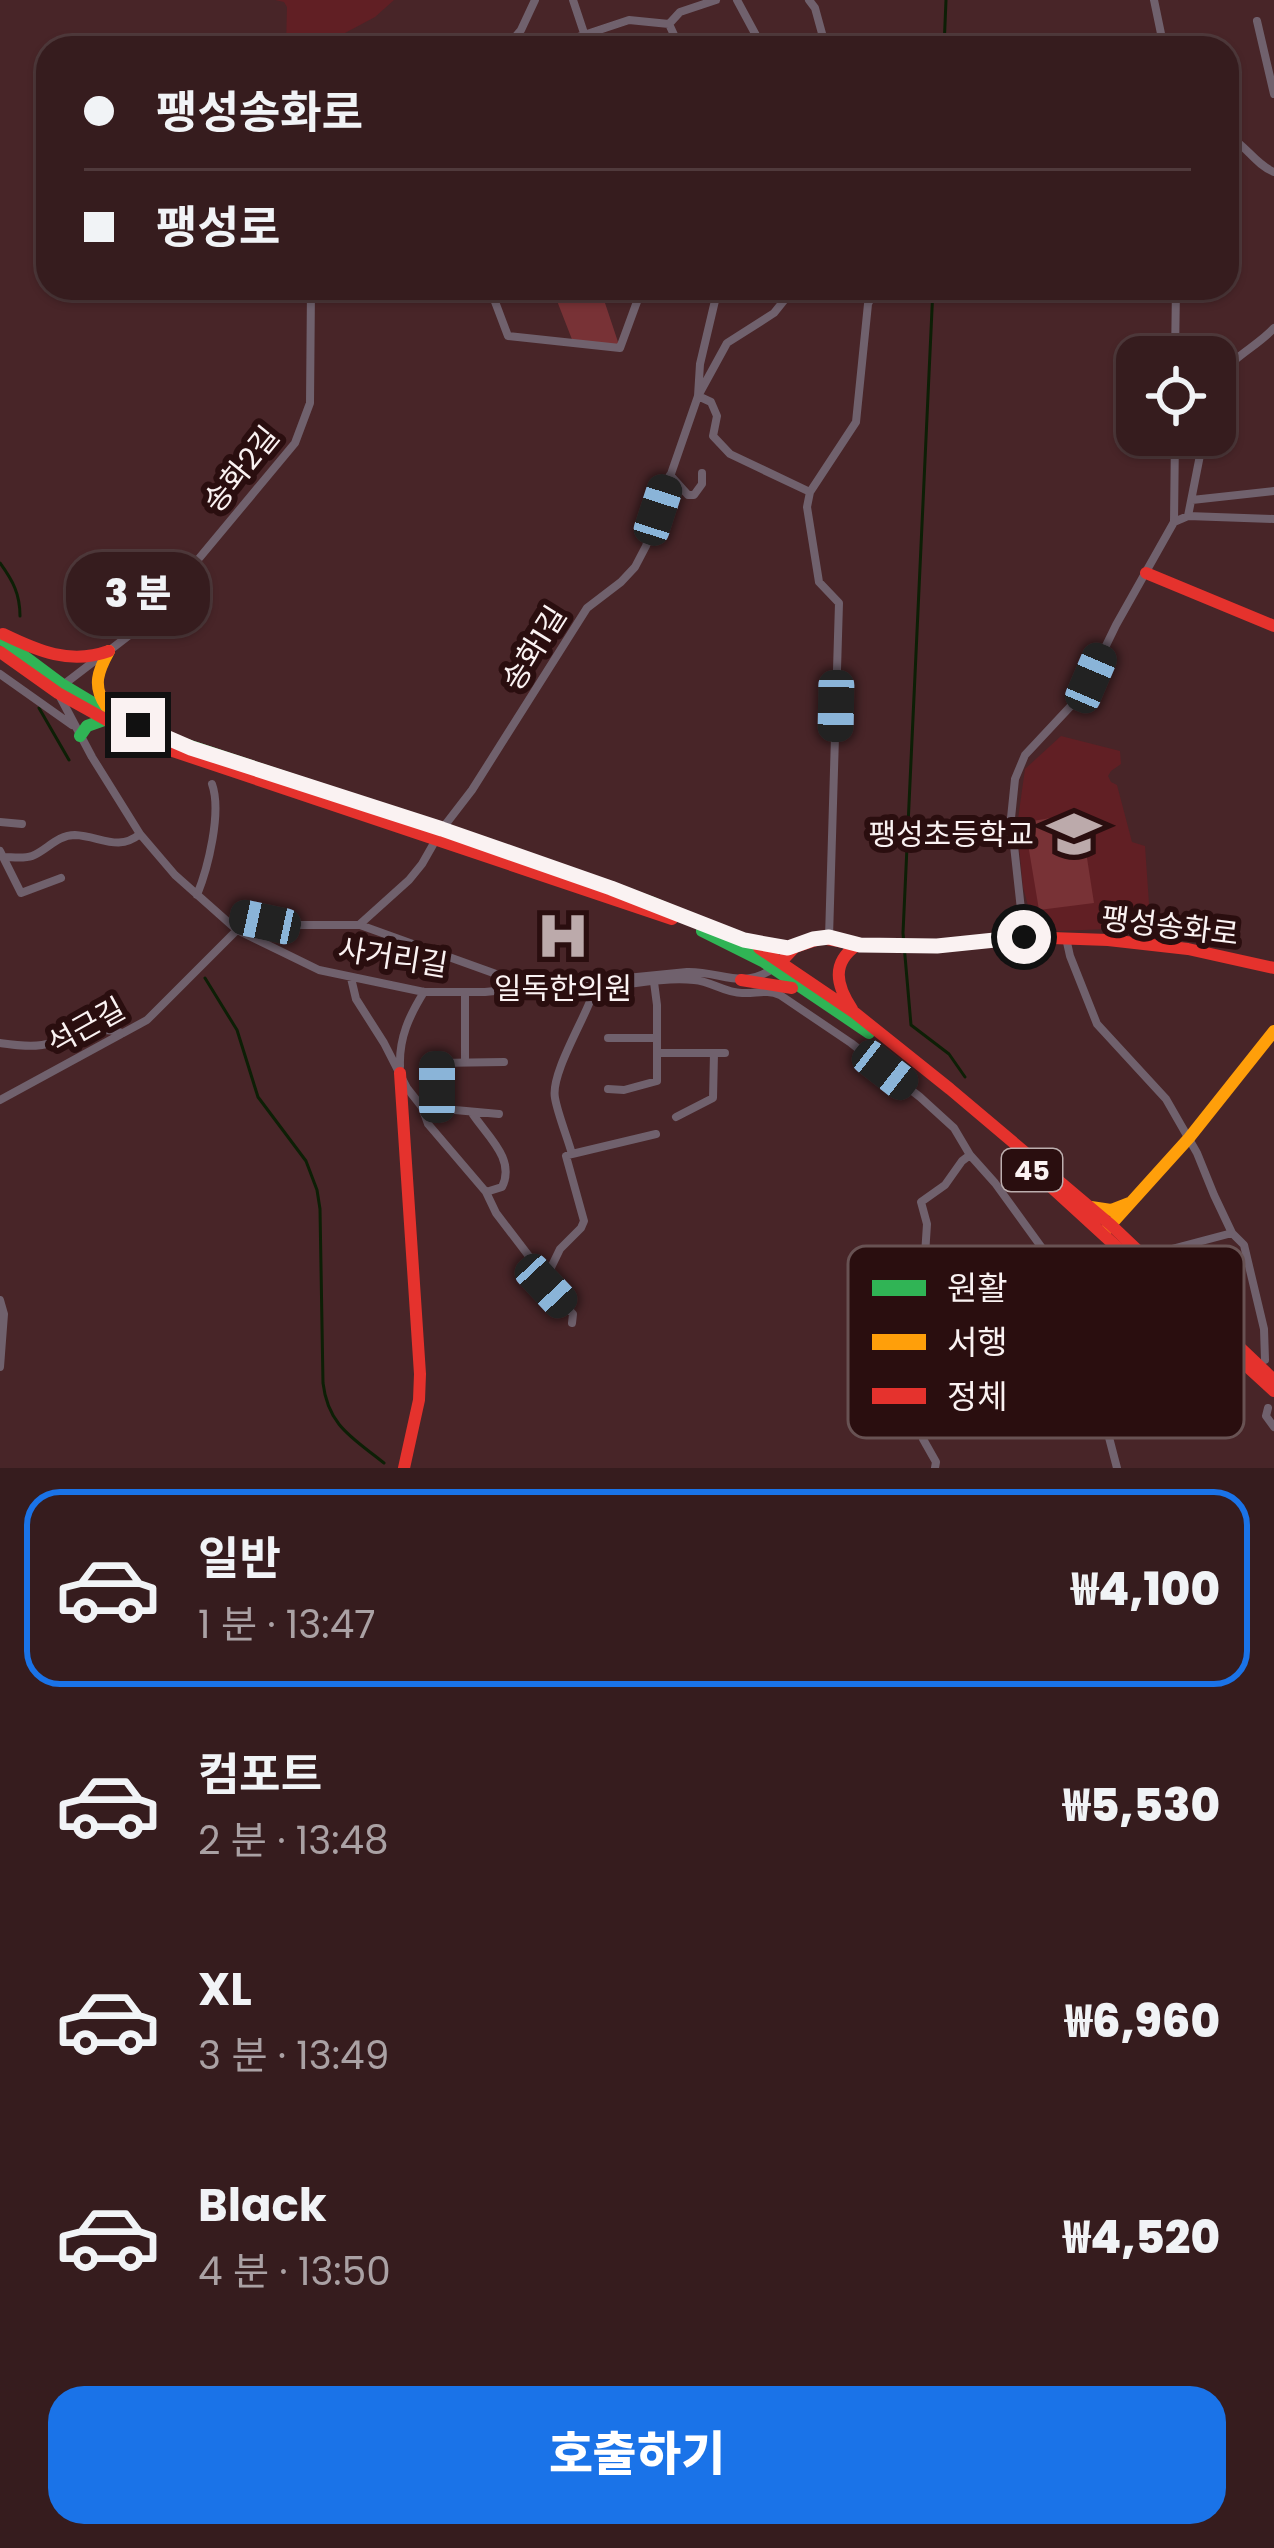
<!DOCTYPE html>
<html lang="ko">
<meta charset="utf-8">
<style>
body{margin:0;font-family:Poppins,"Noto Sans KR",sans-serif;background:#41292b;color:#f1f3f6;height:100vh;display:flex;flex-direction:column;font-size:45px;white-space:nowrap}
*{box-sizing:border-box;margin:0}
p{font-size:39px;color:#aaa1a4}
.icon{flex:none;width:66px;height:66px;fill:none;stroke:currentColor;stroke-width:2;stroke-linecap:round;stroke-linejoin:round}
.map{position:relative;height:1468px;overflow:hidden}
.drawer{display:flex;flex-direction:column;background:#361c1e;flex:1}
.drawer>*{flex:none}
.hud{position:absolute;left:36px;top:36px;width:1203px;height:264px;border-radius:36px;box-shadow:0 3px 9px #0004,0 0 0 3px #503a3c;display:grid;align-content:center;height:264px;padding:0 48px;background:#361c1e}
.controls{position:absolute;left:1116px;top:336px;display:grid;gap:24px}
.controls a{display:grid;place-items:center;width:120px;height:120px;border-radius:24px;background:#361c1e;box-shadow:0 3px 9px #0004,0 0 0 3px #503a3c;font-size:60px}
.end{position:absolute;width:54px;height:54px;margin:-27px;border:15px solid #faf2f2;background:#111;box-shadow:0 0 0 6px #111}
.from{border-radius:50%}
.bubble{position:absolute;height:84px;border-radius:36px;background:#361c1e;box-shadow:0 3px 9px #0004,0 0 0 3px #503a3c;font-size:39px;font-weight:800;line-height:84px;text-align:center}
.car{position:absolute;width:36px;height:72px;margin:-36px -18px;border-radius:15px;box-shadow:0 0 9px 3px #0007;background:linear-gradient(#222 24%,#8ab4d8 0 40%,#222 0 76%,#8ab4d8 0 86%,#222 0)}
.hud b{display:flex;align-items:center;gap:42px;height:114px;font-size:45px}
.hud b+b{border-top:3px solid #503a3c}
.hud i{width:30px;height:30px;background:#f1f3f6}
ul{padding:21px 0 0;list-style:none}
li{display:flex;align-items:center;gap:36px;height:198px;margin:0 24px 18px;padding:0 24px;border:6px solid transparent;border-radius:36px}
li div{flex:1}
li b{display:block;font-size:45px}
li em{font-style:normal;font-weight:800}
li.selected{border-color:#1a73e8}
li>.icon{width:108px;height:108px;stroke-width:1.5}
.cta{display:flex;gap:24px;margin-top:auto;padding:24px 48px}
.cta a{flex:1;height:138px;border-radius:36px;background:#1a73e8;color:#fff;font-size:48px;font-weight:800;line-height:138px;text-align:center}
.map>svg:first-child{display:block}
.built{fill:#611f24}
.green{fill:#783236}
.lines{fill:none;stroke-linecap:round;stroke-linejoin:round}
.stream{stroke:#0d1f06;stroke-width:3}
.street{stroke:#70616d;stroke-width:8}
.fast{stroke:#30b455;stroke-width:12}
.slow{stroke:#ff9f0a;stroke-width:12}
.jam{stroke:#e5322d;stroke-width:12}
.route{stroke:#faf2f2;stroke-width:15}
.labels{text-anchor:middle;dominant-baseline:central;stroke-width:12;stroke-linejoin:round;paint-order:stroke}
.shield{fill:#2a0e0f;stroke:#bcaeae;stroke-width:3}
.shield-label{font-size:27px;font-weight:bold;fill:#faf2f2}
.street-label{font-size:30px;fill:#faf2f2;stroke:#2a0e0f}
.poi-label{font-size:30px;fill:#faf2f2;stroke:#2a0e0f;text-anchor:end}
.key{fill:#2a0e0f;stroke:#685253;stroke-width:3}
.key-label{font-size:33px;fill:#faf2f2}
</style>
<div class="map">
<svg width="1274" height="1468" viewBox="0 0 1274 1468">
<rect width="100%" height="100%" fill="#482528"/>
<path class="built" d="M 275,0 L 394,0 L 375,17 L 345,33 L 330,48 L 286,48 L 287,7 L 284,2 Z
M 1061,736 L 1120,751 L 1121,764 L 1111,771 L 1108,776 L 1111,782 L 1117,785 L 1132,842 L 1145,846 L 1150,918 L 1111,921 L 1106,929 L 1038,932 L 1034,928 L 1023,887 L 1017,826 L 1025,769 Z"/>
<path class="green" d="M 552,288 L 600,288 L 620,348 L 573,342 Z
M 1080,813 L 1094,903 L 1039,910 L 1026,832 L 1027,822 Z"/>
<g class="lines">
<path class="stream" d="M 944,48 L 946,0
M 933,288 L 903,933 L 911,1025 L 949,1054 L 965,1077
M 0,563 C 13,581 20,594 20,616
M 39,708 L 69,760
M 205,978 L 237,1030 L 258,1097 L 306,1161 L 317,1190 L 320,1209 L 323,1383 C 328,1426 353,1438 384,1463"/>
<path class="street" d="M 573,0 L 589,48
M 737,0 L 758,39 L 760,48
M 809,0 L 815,8 L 826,48
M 1154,0 L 1164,48
M 1257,21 L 1274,94
M 506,48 L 521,30 L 535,0
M 545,48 L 629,20 L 669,24
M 680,48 L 669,24 L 680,12 L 716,0
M 1227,135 C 1245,144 1256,165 1274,172
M 521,288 L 494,299 L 508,336 L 620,348 L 642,288
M 794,288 L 774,313 L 727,343 L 698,396 L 711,402 L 717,416 L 713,436 L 730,454 L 810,492
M 1175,357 L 1176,288
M 1215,387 C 1225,359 1255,349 1274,328
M 670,475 L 688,495 L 694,495 L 702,484 L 702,473
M 1192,500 L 1274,491
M 1188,516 L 1274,519
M 1174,522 L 1188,516 L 1204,435
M 110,650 L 132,633 L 186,574 L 295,443 L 310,403 L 311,288
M 97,659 L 63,685 L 58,693 L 92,757 L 140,834 L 175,875 L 237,930 L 319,970 L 424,992 L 485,992 L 687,972 C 722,971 743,991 775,967
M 0,674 L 72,725
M 0,822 L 22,824
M 0,851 L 3,857 C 12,857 24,859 32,856 C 47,850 57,835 75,835 C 100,836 118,852 140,834
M 3,857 L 21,893 L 61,878
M 197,895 C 208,868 222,812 212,784
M 360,925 L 527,985
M 829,937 L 839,603 L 819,582 L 807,507 L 810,492 L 856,422 L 868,304 L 876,288
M 1024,937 L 1011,818 L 1015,779 L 1025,755 L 1083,693 L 1116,625 L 1174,522 L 1175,435
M 1066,938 L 1070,956 L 1097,1024 L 1166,1099 L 1197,1153 L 1214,1195 L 1232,1233 L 1244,1245 L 1264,1329 L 1265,1360
M 351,978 L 356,999 L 384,1043 L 407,1088 L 422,1107 L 428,1124 L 486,1192 L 496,1213 L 538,1268 L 546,1286 L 573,1314 L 572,1323
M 595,988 C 627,985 663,977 694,980 C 711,981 725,993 742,993 C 756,994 766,989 780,995 L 851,1043 L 920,1097 L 954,1128 L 970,1155 L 995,1183 L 1058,1270 L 1067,1277
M 595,988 C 588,1014 550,1073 555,1098 C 558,1115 567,1136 572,1154 L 656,1134
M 608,1038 L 657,1038
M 0,1043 C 14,1045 27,1047 42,1045 C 69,1041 95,1023 122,1033
M 657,1053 L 725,1053
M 465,1062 L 465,992
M 400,1066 C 399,1038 409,1016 424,992
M 437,1087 L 437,1063 L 504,1062
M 608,1089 L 624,1090 L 657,1081 L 657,1005 L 654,982
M 0,1100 L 147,1020 L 237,930 L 239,917 L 301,925 L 359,925 L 409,880 L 422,864 L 442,829 L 472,790 L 587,608 L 621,582 L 635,567 L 646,546 L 698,396 L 700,364 L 718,288
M 422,1107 L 499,1114
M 472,1113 C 487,1136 516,1159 502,1187 L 486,1192
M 676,1117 L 713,1098 L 714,1053
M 1149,1255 L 1232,1233
M 1067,1277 L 1117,1468
M 1067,1277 L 1113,1262
M 544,1282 L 560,1249 L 581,1228 L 584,1221 L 566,1156 L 572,1154
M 0,1300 L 4,1314 L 0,1367
M 1268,1408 L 1266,1416 L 1274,1427
M 935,1468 L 936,1462 L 923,1439 L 915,1409 L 927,1224 L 921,1202 L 945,1185 L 962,1161 L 970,1155"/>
<path class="fast" d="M 0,638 L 63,685 L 98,706 L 166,738 L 442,829 L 653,903 L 759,948
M 80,736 L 87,726 L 104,720
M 702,931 L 764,962 L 869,1033"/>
<path class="slow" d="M 106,706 C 92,686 98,671 109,651
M 750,942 L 779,948 L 795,947
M 1091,1207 L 1111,1210 L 1129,1203
M 1106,1230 L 1189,1138 L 1274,1031"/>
<path class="jam" d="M 1146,573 L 1274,626
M 3,634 C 38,651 70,665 109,651
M 0,652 L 58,693 L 146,742 L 672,919
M 759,948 L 855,1013 L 950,1089 L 1111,1225 L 1274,1380
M 781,962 L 795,947 L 822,938 L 860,945 L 937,946 L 1024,937 L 1108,940 L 1188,949 L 1274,968
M 741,980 L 792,988
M 852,1009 C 836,985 831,963 857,945
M 400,1073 L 420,1374 L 419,1400 L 404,1468
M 1014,1153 L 1274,1391"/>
</g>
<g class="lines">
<path class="route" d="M 138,725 L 191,748 L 442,829 L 611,888 L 744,940 L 788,948 L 813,939 L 829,937 L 860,945 L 937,946 L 1024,937"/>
</g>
<defs>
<g id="school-bare" transform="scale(4.14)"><path d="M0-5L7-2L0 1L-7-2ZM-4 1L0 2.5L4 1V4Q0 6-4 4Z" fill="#bcaaab" stroke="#2a0e0f" stroke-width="2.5" paint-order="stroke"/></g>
<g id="hospital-bare" transform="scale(4.14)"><path d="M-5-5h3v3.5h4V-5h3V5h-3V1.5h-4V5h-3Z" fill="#bcaaab" stroke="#2a0e0f" stroke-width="2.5" paint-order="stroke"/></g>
</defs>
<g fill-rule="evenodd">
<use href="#school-bare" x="1074" y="834"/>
<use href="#hospital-bare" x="563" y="936"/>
</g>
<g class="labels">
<rect class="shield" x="1002" y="1149" width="60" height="42" rx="9"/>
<g class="shield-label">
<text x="1032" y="1170">45</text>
</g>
<g class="street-label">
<text transform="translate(241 469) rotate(-51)">송화2길</text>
<text transform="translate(534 648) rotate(-58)">송화1길</text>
<text transform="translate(1170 926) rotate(7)">팽성송화로</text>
<text transform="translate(393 957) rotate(9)">사거리길</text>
<text transform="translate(86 1026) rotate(-29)">석근길</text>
</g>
<g class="poi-label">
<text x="1034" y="834">팽성초등학교</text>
<text x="563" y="988" text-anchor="middle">일독한의원</text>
</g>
</g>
<rect x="848" y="1246" width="396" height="192" rx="18" class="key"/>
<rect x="872" y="1280" width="54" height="16" fill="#30b455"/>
<rect x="872" y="1334" width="54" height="16" fill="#ff9f0a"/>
<rect x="872" y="1388" width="54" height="16" fill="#e5322d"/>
<g class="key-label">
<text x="947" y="1300">원활</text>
<text x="947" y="1354">서행</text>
<text x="947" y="1408">정체</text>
</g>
</svg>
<div class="controls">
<a><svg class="icon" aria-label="locate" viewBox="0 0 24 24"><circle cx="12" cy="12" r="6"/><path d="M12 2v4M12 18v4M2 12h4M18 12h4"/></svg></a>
</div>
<i class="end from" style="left:1024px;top:937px"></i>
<i class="end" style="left:138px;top:725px"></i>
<div class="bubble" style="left:66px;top:552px;width:144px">3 분</div>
<i class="car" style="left:658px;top:510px;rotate:18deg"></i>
<i class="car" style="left:1091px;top:678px;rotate:23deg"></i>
<i class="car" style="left:836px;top:706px;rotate:181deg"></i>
<i class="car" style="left:265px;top:922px;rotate:282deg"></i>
<i class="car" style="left:885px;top:1070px;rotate:128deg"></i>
<i class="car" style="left:437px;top:1087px;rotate:0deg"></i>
<i class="car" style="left:546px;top:1286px;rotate:137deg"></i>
<div class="hud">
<b><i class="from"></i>팽성송화로</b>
<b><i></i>팽성로</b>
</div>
</div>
<section class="drawer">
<ul>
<li class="selected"><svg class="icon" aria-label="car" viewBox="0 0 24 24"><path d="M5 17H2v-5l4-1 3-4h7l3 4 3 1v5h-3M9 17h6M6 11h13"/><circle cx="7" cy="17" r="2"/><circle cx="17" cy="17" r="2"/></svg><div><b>일반</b><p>1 분 · 13:47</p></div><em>₩4,100</em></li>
<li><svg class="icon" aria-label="car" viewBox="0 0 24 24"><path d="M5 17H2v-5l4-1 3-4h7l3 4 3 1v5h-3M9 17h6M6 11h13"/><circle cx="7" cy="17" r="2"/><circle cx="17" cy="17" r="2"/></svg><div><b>컴포트</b><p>2 분 · 13:48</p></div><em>₩5,530</em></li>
<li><svg class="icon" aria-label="car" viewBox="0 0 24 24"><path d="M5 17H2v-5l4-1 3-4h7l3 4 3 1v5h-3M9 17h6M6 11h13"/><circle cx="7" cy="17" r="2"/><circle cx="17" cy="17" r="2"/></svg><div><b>XL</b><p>3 분 · 13:49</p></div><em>₩6,960</em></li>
<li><svg class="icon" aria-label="car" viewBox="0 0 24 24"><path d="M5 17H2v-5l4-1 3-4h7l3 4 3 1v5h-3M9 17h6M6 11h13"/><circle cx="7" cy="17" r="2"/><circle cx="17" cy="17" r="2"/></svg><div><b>Black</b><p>4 분 · 13:50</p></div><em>₩4,520</em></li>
</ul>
<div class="cta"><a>호출하기</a></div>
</section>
